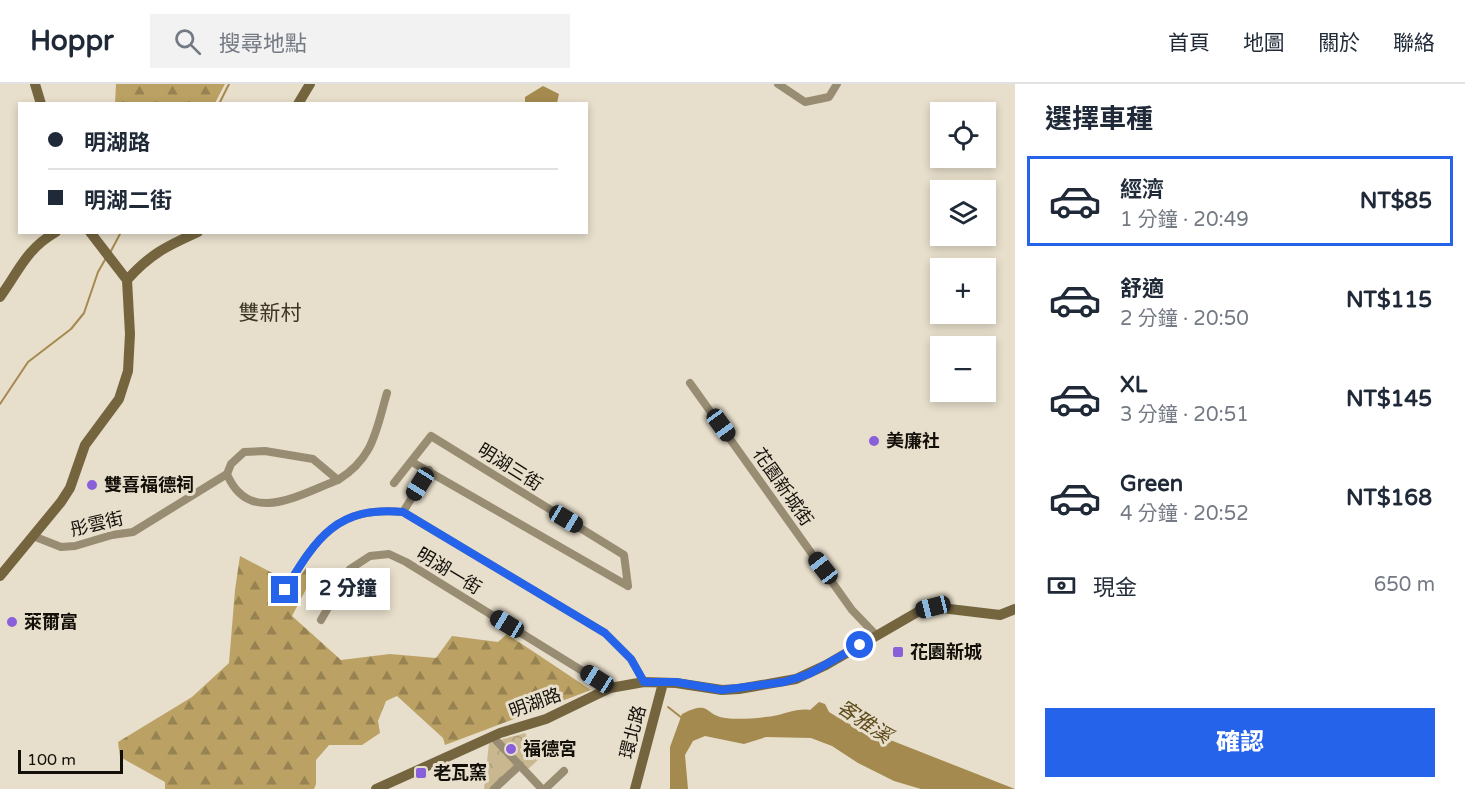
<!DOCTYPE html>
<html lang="zh-TW">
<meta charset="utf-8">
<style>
body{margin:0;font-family:"Varela Round","Noto Sans TC",sans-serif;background:#f2f2f3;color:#1f2937;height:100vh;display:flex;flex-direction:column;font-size:22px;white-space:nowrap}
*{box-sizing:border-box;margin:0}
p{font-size:20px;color:#747a83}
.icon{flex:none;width:33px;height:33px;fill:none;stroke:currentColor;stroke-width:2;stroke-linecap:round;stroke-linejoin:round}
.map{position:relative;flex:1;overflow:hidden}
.details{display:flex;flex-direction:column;background:#fff;width:450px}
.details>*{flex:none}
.hud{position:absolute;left:18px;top:18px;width:570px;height:132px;border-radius:0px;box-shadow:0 3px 9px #0003;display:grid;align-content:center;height:132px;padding:0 30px;background:#fff}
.controls{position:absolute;left:930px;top:18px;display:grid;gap:12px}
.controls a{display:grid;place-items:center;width:66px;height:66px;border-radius:0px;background:#fff;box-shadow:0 3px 9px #0003;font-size:30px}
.scale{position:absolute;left:18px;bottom:15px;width:105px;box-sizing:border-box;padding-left:6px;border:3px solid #13100a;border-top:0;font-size:16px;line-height:21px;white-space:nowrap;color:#13100a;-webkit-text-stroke:4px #e7decb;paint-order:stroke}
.end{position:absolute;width:27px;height:27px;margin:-14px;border:8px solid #2563eb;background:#fff;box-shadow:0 0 0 3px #fff}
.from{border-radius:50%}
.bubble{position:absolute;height:42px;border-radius:0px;background:#fff;box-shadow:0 3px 9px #0003;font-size:20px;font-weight:800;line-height:42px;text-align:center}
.car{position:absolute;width:18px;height:36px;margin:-18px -9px;border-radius:8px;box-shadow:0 0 4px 2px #0007;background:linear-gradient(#222 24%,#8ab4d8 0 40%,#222 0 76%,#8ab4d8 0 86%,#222 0)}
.hud b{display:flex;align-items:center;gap:21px;height:57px;font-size:22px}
.hud b+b{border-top:2px solid #e0e1e3}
.hud i{width:15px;height:15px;background:#1f2937}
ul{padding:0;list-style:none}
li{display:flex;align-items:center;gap:18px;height:90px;margin:0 12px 9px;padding:0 18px;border:3px solid transparent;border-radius:0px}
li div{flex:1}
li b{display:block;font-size:22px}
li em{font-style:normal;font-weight:800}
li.on{border-color:#2563eb}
li>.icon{width:54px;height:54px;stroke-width:1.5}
h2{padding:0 30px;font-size:27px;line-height:72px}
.pay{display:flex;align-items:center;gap:15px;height:66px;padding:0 30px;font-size:22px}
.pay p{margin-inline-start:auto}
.cta{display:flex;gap:12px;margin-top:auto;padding:12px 30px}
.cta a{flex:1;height:69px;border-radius:0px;background:#2563eb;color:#fff;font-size:24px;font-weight:800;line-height:69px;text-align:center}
header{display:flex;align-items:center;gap:36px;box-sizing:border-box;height:84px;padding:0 30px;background:#fff;border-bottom:2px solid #e0e1e3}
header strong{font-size:28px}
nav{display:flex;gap:33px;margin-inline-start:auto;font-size:21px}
.search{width:420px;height:54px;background:#f2f2f3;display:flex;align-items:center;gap:15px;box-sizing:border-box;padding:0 21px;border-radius:0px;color:#747a83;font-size:22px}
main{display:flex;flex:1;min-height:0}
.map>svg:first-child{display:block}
.forest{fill:url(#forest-firs)}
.park{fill:url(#park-crowns)}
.water{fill:#a48a4e}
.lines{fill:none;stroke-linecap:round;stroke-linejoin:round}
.stream{stroke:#a48a4e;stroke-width:2}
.street{stroke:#988c73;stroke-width:8}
.secondary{stroke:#75653f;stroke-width:10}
.route{stroke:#2563eb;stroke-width:8}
.poi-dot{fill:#8a5fda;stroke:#e7decb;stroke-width:2}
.labels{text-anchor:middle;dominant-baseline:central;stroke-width:6;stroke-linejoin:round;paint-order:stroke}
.poi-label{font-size:18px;font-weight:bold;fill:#13100a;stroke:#e7decb;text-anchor:start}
.street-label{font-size:18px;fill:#13100a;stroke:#e7decb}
.water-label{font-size:20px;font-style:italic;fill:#5e4b1c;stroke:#e7decb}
.quarter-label{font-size:21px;fill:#3c3526;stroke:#e7decb}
</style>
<header>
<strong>Hoppr</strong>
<div class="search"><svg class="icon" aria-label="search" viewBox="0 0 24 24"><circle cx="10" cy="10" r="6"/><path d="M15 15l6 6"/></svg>搜尋地點</div>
<nav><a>首頁</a><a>地圖</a><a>關於</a><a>聯絡</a></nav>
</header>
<main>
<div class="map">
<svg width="1015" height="705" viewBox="0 0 1015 705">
<defs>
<pattern id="forest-firs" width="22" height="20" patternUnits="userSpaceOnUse" patternTransform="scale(1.5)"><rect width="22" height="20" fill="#bba164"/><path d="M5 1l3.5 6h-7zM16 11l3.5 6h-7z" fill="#978251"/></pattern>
<pattern id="park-crowns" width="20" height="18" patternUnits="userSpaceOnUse" patternTransform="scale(1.5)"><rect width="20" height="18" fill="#c9b78f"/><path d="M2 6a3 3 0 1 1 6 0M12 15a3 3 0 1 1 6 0" fill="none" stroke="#ac9c7a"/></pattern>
</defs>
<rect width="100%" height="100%" fill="#e7decb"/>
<path class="forest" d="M 116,0 L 225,0 L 215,19 L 115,20 Z
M 240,472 L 278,492 L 286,512 L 306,484 L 314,490 L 292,532 L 341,576 L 390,570 L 436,574 L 452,552 L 498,558 L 507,550 L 591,606 L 445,661 L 443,654 L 397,612 L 386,617 L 378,637 L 380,649 L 362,661 L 329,661 L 316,676 L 316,700 L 314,705 L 165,705 L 165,698 L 120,673 L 118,658 L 192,613 L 229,579 L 235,506 Z"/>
<path class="park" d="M 525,649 L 539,675 L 528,685 L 520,678 L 491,705 L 484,705 L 489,659 Z"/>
<path class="water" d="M 543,2 L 559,10 L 557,19 L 525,19 L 525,13 Z
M 819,618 L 825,620 L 829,628 L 847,639 L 1015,705 L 921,705 L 894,697 L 858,679 L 832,662 L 811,654 L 766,653 L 744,660 L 705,652 L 693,657 L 685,671 L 688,705 L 670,705 L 670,663 L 682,630 C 711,615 704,631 725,634 C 737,636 761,634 773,632 C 786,630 797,624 810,626 Z"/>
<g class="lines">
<path class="stream" d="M 219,20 L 229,0
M 111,167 L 121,148
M 0,320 L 28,278 L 71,245 L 84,229 L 98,188 L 106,174
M 668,623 L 682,634"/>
<path class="street" d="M 778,0 L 805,18 L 829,13 L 837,0
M 690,299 L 852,526 L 876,551
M 412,378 L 628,502
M 338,396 L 313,375 L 265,367 L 244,368 L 231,380 L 227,390 C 249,443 300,410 338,396 C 374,374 376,346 387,309
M 394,399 L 431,352 L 624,471 L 628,502
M 403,428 L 429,386
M 33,452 L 61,463 L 75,462 L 112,451 L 133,448 L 227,390
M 285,506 C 317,453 337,422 403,428 L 605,549 L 631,575 L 644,598
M 321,536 L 350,485 L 370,472 L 389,470 L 406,478 L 610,604
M 492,652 L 542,705
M 494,705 L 520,681
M 545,705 L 564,687"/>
<path class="secondary" d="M 35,0 L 41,20
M 298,20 L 310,0
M 90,148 L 127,196
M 127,196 C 150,170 167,162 198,148
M 0,213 C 19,187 26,165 56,148
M 0,492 L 61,418 L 70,404 L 85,361 L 119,315 L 128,287 L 130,250 L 127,196
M 376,705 L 500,649 L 546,635 L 610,604 L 644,598 L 676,599 L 722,606 L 739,605 L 796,595 L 826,581 L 921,526 L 933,523 L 1000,531 L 1015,525
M 635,705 L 663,599"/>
</g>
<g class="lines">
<path class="route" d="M 285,506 C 317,453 337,422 403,428 L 605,549 L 631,575 L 644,598 L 676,598 L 722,606 L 784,598 L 809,590 L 860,561"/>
</g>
<g class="poi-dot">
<circle cx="874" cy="357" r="6"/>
<circle cx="92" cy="401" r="6"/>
<circle cx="12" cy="538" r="6"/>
<rect x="892" y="562" width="12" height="12" rx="3"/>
<circle cx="511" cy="665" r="6"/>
<rect x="415" y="683" width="12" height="12" rx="3"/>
</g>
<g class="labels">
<g class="poi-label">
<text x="886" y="357">美廉社</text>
<text x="104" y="401">雙喜福德祠</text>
<text x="24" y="538">萊爾富</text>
<text x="910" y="568">花園新城</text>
<text x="523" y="665">福德宮</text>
<text x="433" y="689">老瓦窯</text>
</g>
<g class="street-label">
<text transform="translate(510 383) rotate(32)">明湖三街</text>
<text transform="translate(783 403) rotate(55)">花園新城街</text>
<text transform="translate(97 440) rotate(-13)">彤雲街</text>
<text transform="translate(449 487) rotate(31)">明湖一街</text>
<text transform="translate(535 619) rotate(-20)">明湖路</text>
<text transform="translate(633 648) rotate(-75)">環北路</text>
</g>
<g class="water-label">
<text transform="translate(864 638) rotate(34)">客雅溪</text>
</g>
<g class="quarter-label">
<text x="270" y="229">雙新村</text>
</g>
</g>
</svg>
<div class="controls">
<a><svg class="icon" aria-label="locate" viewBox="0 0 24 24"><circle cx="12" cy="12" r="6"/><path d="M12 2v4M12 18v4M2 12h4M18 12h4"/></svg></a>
<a><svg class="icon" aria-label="layers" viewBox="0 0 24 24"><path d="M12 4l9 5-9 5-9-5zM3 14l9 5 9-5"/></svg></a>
<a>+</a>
<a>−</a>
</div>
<div class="scale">100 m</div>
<i class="end from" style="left:860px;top:561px"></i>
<i class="end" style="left:285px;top:506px"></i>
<div class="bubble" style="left:306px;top:484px;width:84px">2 分鐘</div>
<i class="car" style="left:721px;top:341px;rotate:144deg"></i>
<i class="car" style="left:420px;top:400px;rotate:212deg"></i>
<i class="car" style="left:566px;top:435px;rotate:121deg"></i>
<i class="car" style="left:823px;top:484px;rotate:322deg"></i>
<i class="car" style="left:933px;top:523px;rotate:256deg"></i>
<i class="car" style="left:507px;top:540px;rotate:301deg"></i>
<i class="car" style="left:597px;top:595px;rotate:302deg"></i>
<div class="hud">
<b><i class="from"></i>明湖路</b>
<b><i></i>明湖二街</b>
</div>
</div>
<section class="details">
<h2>選擇車種</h2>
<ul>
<li class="on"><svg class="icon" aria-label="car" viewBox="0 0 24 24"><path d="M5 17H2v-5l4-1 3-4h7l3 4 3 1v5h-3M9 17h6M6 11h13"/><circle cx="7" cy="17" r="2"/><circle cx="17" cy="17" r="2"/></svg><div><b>經濟</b><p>1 分鐘 · 20:49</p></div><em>NT$85</em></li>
<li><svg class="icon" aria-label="car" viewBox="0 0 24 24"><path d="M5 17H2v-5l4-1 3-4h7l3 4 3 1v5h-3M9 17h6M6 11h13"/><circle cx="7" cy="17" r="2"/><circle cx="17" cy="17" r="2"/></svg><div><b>舒適</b><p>2 分鐘 · 20:50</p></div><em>NT$115</em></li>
<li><svg class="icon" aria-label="car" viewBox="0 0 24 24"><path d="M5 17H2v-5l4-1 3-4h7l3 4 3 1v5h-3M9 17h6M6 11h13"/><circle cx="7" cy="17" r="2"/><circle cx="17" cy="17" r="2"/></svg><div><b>XL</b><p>3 分鐘 · 20:51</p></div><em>NT$145</em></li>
<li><svg class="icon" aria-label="car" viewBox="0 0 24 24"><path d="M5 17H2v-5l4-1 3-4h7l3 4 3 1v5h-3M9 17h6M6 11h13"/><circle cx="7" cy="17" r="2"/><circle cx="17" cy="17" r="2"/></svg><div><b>Green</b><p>4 分鐘 · 20:52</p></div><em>NT$168</em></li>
</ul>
<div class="pay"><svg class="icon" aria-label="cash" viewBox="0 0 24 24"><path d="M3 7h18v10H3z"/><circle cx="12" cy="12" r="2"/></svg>現金<p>650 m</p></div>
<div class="cta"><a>確認</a></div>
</section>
</main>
